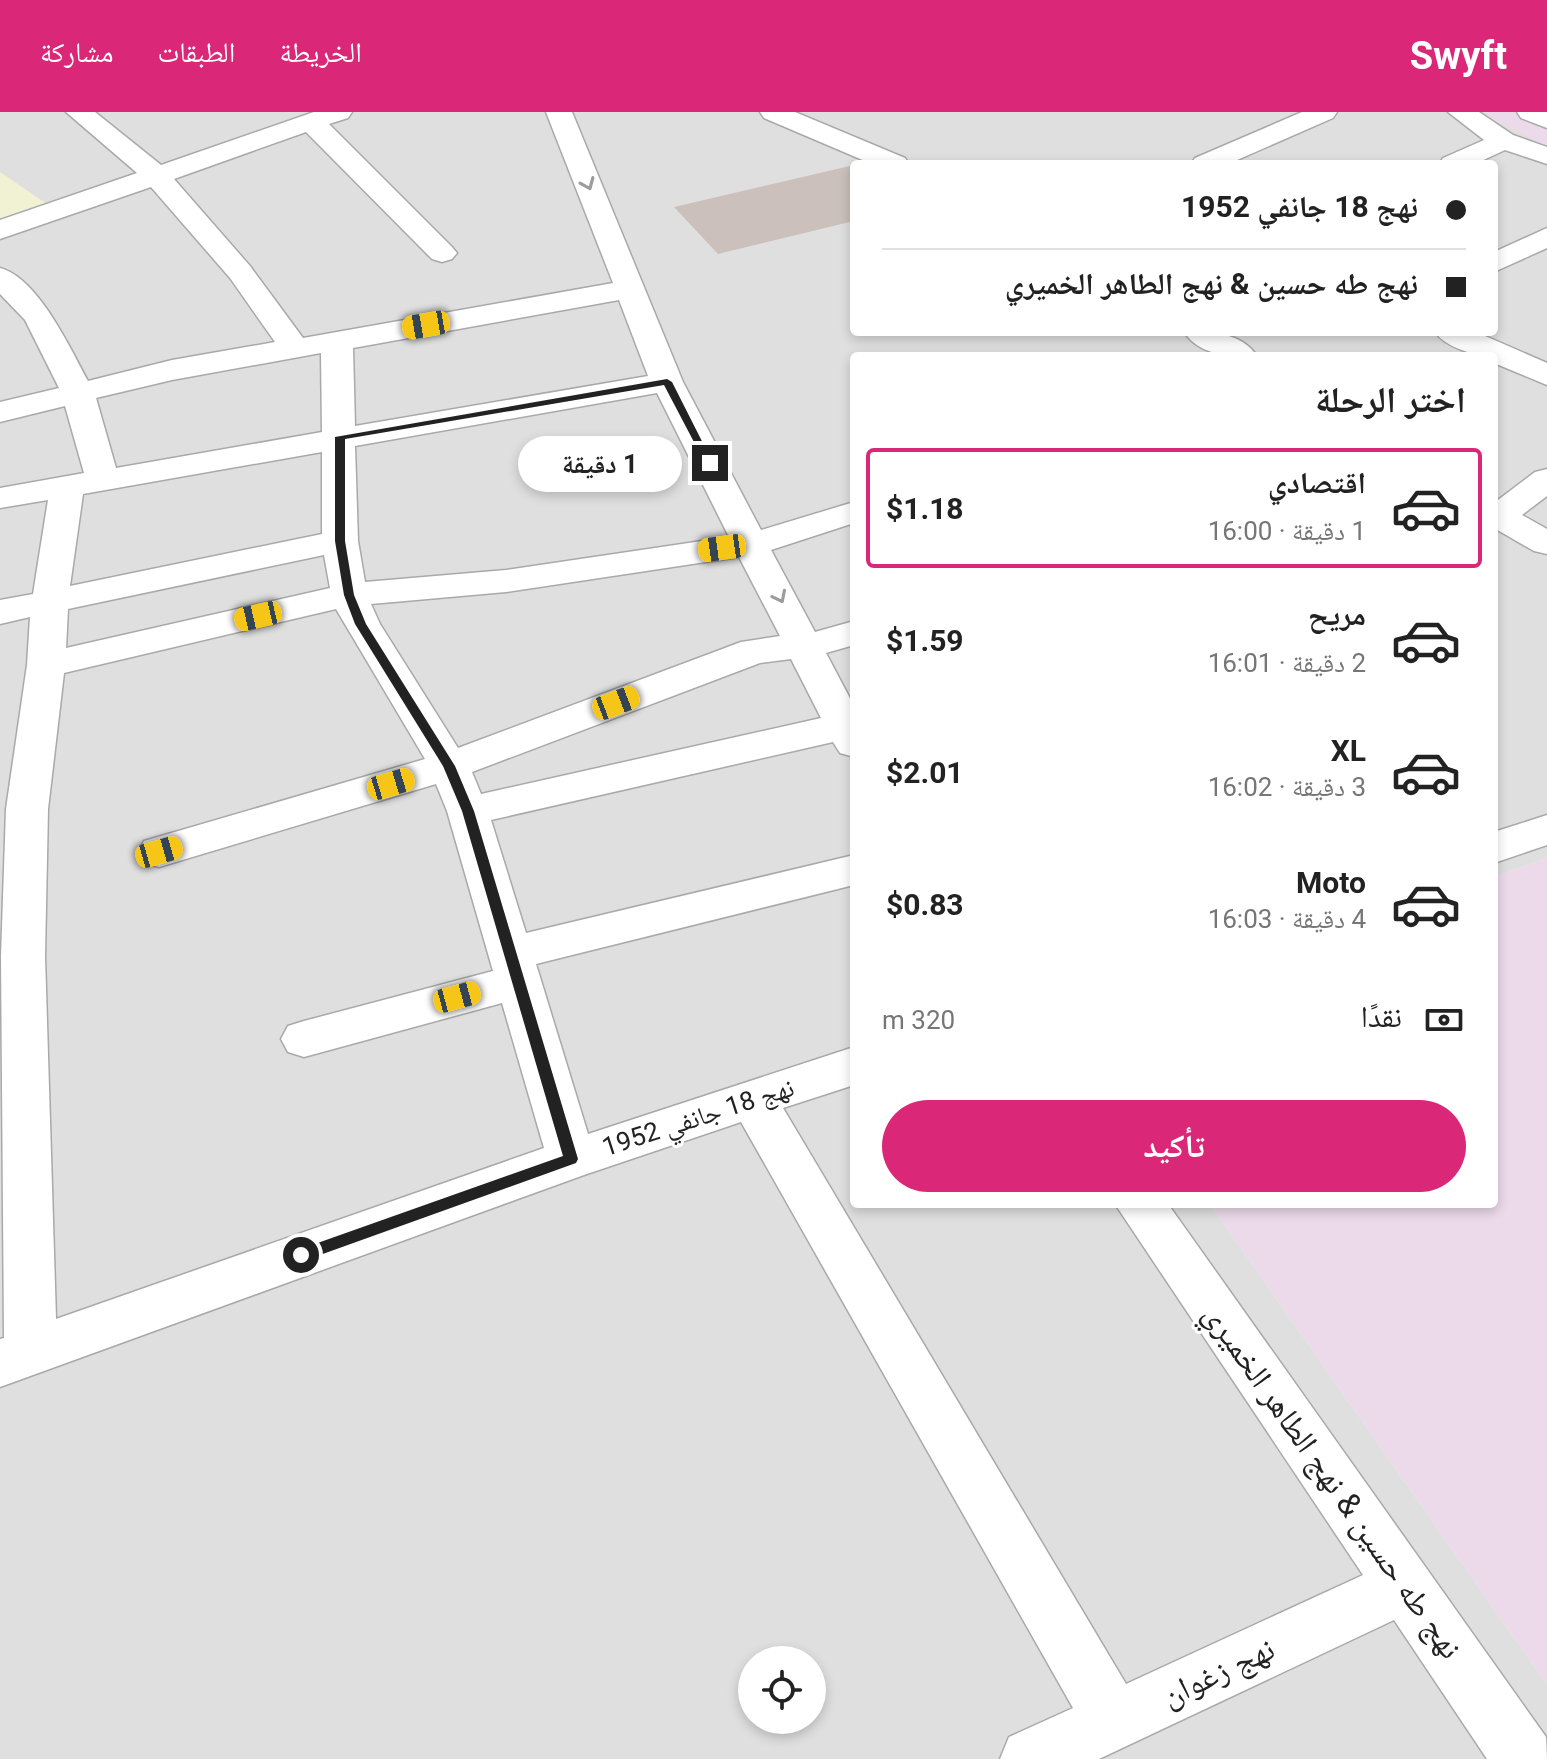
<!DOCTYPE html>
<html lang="ar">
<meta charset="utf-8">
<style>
body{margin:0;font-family:Roboto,"Noto Naskh Arabic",sans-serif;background:#f6f6f6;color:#222;direction:rtl;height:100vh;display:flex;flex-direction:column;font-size:30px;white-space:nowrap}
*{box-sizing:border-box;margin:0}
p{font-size:26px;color:#767676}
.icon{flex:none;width:44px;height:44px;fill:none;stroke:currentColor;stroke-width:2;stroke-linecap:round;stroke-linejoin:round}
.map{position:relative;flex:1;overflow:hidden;direction:ltr}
.details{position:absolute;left:850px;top:240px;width:648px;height:856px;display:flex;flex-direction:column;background:#fff;border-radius:8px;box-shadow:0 4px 12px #0003;direction:rtl}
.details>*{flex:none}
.top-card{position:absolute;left:850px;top:48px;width:648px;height:176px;border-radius:8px;box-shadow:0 4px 12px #0003;direction:rtl;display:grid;align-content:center;height:176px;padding:0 32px;background:#fff}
.buttons{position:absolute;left:738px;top:1534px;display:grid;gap:16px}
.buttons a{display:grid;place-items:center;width:88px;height:88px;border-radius:50%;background:#fff;box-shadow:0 4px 12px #0003;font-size:40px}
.end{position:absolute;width:36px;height:36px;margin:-18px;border:10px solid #222;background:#fff;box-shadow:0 0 0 4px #fff}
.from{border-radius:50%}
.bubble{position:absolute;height:56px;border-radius:28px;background:#fff;box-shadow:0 4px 12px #0003;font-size:26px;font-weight:700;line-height:56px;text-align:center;direction:rtl}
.car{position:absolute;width:24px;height:48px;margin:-24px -12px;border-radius:10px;box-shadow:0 0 6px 2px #0007;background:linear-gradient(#f5c518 24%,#345 0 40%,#f5c518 0 76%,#345 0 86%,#f5c518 0)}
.top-card b{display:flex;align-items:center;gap:28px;height:76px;font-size:30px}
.top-card b+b{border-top:2px solid #e0e0e0}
.top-card i{width:20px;height:20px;background:#222}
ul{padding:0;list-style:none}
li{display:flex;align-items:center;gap:24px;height:120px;margin:0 16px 12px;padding:0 16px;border:4px solid transparent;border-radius:8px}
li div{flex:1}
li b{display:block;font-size:30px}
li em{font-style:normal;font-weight:700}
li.selected{border-color:#db2777}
li>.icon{width:72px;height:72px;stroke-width:1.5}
h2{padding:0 32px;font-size:36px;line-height:96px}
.pay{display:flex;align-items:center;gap:20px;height:88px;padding:0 32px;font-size:30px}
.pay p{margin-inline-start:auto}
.primary-button{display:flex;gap:16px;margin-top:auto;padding:16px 32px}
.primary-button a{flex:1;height:92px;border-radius:48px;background:#db2777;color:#fff;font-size:32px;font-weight:700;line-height:92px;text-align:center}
header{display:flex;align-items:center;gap:48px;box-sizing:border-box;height:112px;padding:0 40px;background:#db2777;color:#fff}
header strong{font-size:38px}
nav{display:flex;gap:44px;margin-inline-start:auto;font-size:28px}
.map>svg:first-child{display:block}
.residential{fill:#e0dfdf;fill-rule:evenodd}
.industrial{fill:#ecdaea}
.farmland{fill:#f1f1d4}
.building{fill:#cbc0bb}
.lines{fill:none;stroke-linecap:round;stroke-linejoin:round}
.minor-casing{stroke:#a9a9a9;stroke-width:3}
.minor{fill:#fff;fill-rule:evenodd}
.oneway{stroke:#9c9c9c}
.route{fill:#222}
.labels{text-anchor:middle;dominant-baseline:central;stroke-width:6;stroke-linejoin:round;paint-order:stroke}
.street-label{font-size:26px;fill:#222;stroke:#fff}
.near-street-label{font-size:32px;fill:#222;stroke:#fff}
</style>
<header>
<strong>Swyft</strong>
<nav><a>الخريطة</a><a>الطبقات</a><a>مشاركة</a></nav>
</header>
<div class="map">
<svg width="1547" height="1647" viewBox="0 0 1547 1647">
<rect width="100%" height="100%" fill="#f2eee9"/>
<path class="residential" d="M 0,0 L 1483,0 L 1547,34 L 1547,746 L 1494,765 L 1494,244 L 854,244 L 854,1092 L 1210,1092 L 1547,1573 L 1547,1647 L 0,1647 ZM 854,52 L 1494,52 L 1494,220 L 854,220 ZM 752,1548 L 812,1548 L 812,1608 L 752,1608 Z"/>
<path class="industrial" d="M 1483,0 L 1547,0 L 1547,34 L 1492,7 Z
M 1547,746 L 1547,1573 L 1210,1092 L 1494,1092 L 1494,765 Z"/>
<path class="farmland" d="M 0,60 L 50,94 L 0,110 Z"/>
<path class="building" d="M 854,53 L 854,109 L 718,142 L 674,95 Z"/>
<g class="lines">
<g class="minor-casing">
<path id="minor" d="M 66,0 L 95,0 L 161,53 L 314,0 L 352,0 L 348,6 L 329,12 L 452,135 L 457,141 L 452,147 L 442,150 L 432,147 L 306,20 L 174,67 L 250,154 L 303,226 L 613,171 L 546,0 L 572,0 L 683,270 L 761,418 L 854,390 L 854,411 L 771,438 L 815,520 L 854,509 L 854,533 L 826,541 L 854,594 L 854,645 L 840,641 L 833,630 L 491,708 L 526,821 L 854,743 L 854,773 L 536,852 L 588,1022 L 854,935 L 854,973 L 783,996 L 1126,1572 L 1363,1463 L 1115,1092 L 1168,1092 L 1546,1625 L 1547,1647 L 1487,1647 L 1394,1508 L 1099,1647 L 1000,1647 L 1009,1625 L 1073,1596 L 741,1010 L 584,1063 L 0,1275 L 0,1227 L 4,1226 L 1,844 L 6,697 L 27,553 L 30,505 L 0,512 L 0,488 L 33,482 L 48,388 L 0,396 L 0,376 L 84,361 L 65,294 L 0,310 L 0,290 L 59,276 L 25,208 L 0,182 L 0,156 C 38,166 70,236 88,269 L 172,248 L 275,230 L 230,166 L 151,75 L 0,127 L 0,108 L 137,61 ZM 619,188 L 648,264 L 355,314 L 353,236 ZM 321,241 L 322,320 L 116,356 L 96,286 L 172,268 ZM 657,281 L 729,425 L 506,458 L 365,470 L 358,429 L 355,334 ZM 322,340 L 322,422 L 70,474 L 83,382 ZM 324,443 L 330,476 L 66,536 L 68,497 ZM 739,445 L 780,524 L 741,530 L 458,636 L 380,512 L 371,492 L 506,480 ZM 336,497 L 425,647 L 144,729 L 138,740 L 144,751 L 159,755 L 436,672 L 447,699 L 493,859 L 304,909 L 288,914 L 281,927 L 288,940 L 304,945 L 502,891 L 544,1036 L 56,1207 L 45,844 L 48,697 L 64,561 ZM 791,547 L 821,606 L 481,682 L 472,660 L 760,551 Z
M 760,0 L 795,0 L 905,46 L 909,52 L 872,52 L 764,6 Z
M 1302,0 L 1337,0 L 1333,6 L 1228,52 L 1191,52 L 1195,46 Z
M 1448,0 L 1479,0 L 1513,23 L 1547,35 L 1547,52 L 1505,38 L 1475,52 L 1439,52 L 1443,46 L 1484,28 Z
M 1517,0 L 1547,0 L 1547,16 L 1521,6 Z
M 1547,116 L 1547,136 L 1494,160 L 1494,140 Z
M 1184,220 C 1210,220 1240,219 1257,244 C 1230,244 1201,245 1184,220 Z
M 1435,220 L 1476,220 L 1547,251 L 1547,273 L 1494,251 L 1494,244 C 1476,244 1446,236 1435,220 Z
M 1547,357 L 1547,384 L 1522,403 L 1547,417 L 1547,442 L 1534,439 L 1494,416 L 1494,391 L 1535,360 Z
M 1547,703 L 1547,733 L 1494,751 L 1494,720 Z"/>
</g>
<use href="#minor" class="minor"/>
</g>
<defs><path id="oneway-chevron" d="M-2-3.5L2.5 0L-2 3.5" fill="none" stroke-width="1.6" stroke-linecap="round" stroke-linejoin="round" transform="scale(2)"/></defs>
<g class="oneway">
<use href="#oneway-chevron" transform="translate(588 72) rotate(67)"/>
<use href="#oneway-chevron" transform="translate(780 485) rotate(63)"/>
</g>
<path class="route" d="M 667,267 L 672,270 L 714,353 L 705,351 L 664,273 L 345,327 L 345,429 L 354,483 L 366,512 L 455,654 L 474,699 L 578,1047 L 576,1051 L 306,1148 L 295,1148 L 295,1139 L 563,1044 L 462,699 L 443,654 L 355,512 L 344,483 L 335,429 L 335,325 Z"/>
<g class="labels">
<g class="street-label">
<text transform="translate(698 1005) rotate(-18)">نهج 18 جانفي 1952</text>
</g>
<g class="near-street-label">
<text transform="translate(1333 1369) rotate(55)">نهج طه حسين &amp; نهج الطاهر الخميري</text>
<text transform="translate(1218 1560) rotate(-25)">نهج زغوان</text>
</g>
</g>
</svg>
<div class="buttons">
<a><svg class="icon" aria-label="locate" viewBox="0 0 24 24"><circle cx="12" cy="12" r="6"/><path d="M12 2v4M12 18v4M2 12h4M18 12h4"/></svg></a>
</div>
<i class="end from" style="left:301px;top:1143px"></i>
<i class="end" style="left:710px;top:351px"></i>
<div class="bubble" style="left:518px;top:324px;width:164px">1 دقيقة</div>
<i class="car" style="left:426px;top:213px;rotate:260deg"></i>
<i class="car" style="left:722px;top:436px;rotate:262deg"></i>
<i class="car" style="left:258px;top:504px;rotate:257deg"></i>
<i class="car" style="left:616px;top:591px;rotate:69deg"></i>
<i class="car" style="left:391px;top:672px;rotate:73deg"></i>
<i class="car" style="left:159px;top:740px;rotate:74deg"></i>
<i class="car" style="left:457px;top:885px;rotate:75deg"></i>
<div class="top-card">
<b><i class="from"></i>نهج 18 جانفي 1952</b>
<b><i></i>نهج طه حسين &amp; نهج الطاهر الخميري</b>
</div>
<section class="details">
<h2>اختر الرحلة</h2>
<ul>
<li class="selected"><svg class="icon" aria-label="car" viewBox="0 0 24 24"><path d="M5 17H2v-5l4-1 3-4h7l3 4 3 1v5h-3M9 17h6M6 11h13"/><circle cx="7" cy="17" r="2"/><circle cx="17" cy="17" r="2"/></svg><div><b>اقتصادي</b><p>1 دقيقة · 16:00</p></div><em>$1.18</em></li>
<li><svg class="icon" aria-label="car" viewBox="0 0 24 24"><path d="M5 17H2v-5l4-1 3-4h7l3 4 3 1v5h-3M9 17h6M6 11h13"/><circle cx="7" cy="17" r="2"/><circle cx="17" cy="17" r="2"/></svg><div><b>مريح</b><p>2 دقيقة · 16:01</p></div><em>$1.59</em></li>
<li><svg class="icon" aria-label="car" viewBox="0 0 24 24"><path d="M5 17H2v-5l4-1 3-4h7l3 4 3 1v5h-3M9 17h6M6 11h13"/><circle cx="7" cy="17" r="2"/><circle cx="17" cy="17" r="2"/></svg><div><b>XL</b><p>3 دقيقة · 16:02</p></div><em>$2.01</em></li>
<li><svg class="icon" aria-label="car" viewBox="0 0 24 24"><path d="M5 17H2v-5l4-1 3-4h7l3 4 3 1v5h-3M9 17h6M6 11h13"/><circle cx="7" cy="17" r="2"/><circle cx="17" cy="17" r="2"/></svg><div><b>Moto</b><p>4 دقيقة · 16:03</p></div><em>$0.83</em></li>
</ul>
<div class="pay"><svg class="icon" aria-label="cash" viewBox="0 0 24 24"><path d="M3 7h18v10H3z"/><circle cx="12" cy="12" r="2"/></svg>نقدًا<p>320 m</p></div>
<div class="primary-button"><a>تأكيد</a></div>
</section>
</div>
